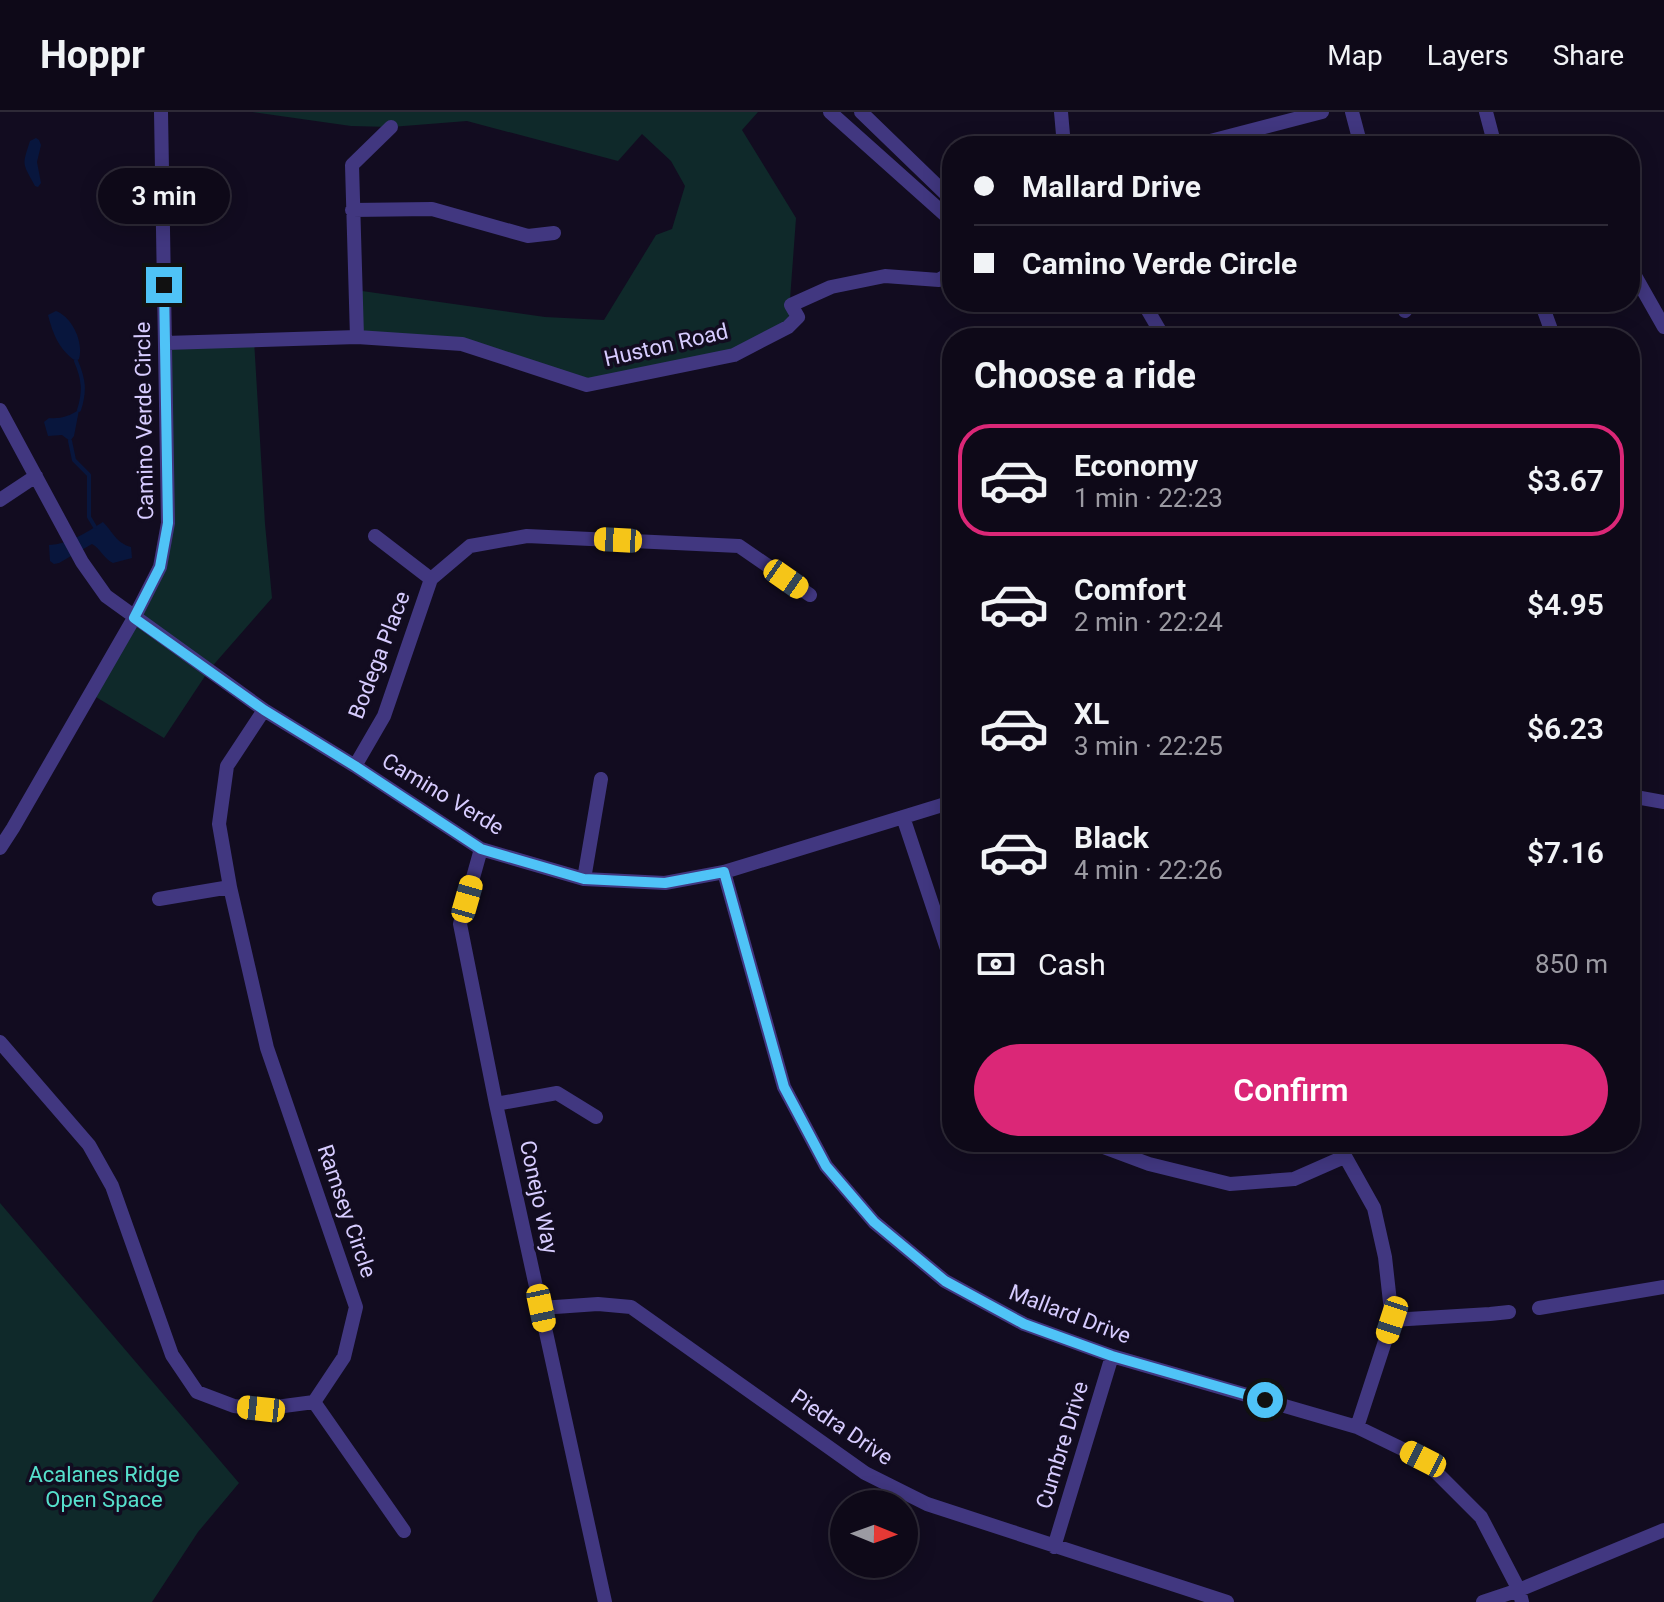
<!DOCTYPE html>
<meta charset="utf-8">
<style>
body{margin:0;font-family:Roboto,sans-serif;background:#1c1725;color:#f1f3f6;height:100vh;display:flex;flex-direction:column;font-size:30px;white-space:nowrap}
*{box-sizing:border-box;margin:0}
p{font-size:26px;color:#9b9aa2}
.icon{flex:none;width:44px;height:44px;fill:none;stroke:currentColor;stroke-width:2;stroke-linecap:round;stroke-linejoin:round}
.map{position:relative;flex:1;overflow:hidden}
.side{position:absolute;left:942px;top:216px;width:698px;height:824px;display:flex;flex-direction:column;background:#0e0918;border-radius:32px;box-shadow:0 4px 20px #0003,0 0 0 2px #2e2a37}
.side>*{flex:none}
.banner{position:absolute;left:942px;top:24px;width:698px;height:176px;border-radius:32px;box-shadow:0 4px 20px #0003,0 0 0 2px #2e2a37;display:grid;align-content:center;height:176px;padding:0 32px;background:#0e0918}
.needle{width:52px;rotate:91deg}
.fabs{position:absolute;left:830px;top:1378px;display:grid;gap:16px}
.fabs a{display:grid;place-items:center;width:88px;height:88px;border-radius:50%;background:#0e0918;box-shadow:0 4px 20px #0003,0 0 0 2px #2e2a37;font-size:40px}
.end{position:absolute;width:36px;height:36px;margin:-18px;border:10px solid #4fc3f7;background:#111;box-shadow:0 0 0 4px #111}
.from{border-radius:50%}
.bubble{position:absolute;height:56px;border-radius:28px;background:#0e0918;box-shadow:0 4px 20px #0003,0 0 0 2px #2e2a37;font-size:26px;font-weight:600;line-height:56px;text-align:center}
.car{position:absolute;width:24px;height:48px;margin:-24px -12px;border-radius:10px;box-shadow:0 0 6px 2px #0007;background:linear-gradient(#f5c518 24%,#345 0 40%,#f5c518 0 76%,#345 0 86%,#f5c518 0)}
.banner b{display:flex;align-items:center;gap:28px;height:76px;font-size:30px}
.banner b+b{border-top:2px solid #2e2a37}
.banner i{width:20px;height:20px;background:#f1f3f6}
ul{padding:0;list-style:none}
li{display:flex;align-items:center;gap:24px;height:112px;margin:0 16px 12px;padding:0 16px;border:4px solid transparent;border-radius:32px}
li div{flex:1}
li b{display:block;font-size:30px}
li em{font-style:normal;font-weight:600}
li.active{border-color:#db2777}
li>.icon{width:72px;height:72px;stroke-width:1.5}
h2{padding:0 32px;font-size:36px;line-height:96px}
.pay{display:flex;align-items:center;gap:20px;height:88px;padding:0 32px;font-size:30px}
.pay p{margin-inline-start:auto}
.button{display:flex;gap:16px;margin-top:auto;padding:16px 32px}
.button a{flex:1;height:92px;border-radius:48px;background:#db2777;color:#fff;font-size:32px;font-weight:600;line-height:92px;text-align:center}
header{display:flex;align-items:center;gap:48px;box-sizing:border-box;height:112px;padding:0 40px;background:#0e0918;border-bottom:2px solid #2e2a37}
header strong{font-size:38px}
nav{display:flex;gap:44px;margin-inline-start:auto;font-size:28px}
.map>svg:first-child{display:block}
.green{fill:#0f292a}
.water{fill:#08163d}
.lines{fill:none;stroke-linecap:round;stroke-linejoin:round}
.stream{stroke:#08163d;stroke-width:4}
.minor{stroke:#413780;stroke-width:14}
.route{stroke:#4fc3f7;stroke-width:10}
.labels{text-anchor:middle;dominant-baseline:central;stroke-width:7;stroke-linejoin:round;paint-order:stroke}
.street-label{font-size:22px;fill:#d7ccff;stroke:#120c20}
.park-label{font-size:22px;fill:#56e0cc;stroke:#120c20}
</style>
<header>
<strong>Hoppr</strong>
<nav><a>Map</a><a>Layers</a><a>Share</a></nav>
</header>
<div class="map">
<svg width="1664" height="1490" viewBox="0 0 1664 1490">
<rect width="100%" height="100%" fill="#120c20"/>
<path class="green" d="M 252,0 L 758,0 L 742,18 L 796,106 L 788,215 L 734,243 L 587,273 L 463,232 L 357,225 L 355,178 L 545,205 L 604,208 L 656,123 L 672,117 L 685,74 L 671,49 L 642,22 L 618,49 L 467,9 L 391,15 L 351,14 Z
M 254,228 L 265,412 L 272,486 L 209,558 L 164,626 L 91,582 L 134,506 L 168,411 L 165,231 Z
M 0,1091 L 239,1371 L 198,1420 L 152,1490 L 0,1490 Z"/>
<path class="water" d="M 36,26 L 39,28 L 41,33 L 37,50 L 41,71 L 38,75 L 35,74 C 22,50 22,54 30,29 Z
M 56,199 C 72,205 84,230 79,247 L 76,249 C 59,238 53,222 48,203 Z
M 79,298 L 74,324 L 70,329 L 62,323 L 48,324 L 44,310 L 49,306 C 61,307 69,304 79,298 Z
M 103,410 C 113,420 116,431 131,435 L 132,446 L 113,451 C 104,447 101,437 92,432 L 59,451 L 54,452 L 50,449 L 49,433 C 69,432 87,420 103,410 Z"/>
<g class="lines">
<path class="stream" d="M 76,249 C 84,268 85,279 79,298
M 70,329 L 74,348 L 89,363 L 89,405 L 95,415"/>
<path class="minor" d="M 830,0 L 952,109
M 861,0 L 952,88
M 1061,0 L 1064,34
M 1352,0 L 1361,34
M 1486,0 L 1495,34
M 1191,34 L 1322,0
M 352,98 L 432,97 L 528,124 L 554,121
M 1630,155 L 1664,215
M 1143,190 L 1164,226
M 1402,190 L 1405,199
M 1541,190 L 1554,226
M 357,225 L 352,53 L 391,15
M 165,231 L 357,225 L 462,232 L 587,273 L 734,243 L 788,215 L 798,205 L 791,193 L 831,175 L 885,164 L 939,168 L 952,160
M 0,298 L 82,450 L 106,484 L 264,598 L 355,654 L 481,737 L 584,767 L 665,771 L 724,760 L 952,690
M 0,388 L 36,364
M 375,424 L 431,467
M 355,654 L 384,604 L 431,467 L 470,434 L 527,424 L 739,434 L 810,483
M 1630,684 L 1664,690
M 903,705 L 952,852
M 0,736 L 13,716 L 134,506 L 160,455 L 168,411 L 161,0
M 481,737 L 460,812 L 496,992 L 605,1490
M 724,760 L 784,975 L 826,1054 L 874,1110 L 945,1169 L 1024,1212 L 1112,1244 L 1357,1315 L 1423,1347 L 1481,1405 L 1519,1478 L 1522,1490
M 584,767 L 601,667
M 159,787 L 230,775
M 0,930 L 89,1033 L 112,1074 L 172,1243 L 197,1280 L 234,1294 L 261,1297 L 314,1290 L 344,1245 L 356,1195 L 267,936 L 230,775 L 219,712 L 227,654 L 264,598
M 496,992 L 557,981 L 596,1005
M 1090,1030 L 1149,1052 L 1230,1072 L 1294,1067 L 1344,1045
M 1337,1030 L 1374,1096 L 1385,1145 L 1392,1208 L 1357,1315
M 541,1196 L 598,1192 L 631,1195 L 865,1361 L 927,1392 L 1227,1490
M 1539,1196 L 1664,1175
M 1392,1208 L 1490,1202 L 1509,1200
M 314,1290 L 404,1419
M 1054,1435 L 1112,1244
M 1483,1490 L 1519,1478 L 1664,1418"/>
</g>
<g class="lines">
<path class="route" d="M 164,173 L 168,411 L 160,455 L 134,506 L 264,598 L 355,654 L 481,737 L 584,767 L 665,771 L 724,760 L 784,975 L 826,1054 L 874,1110 L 945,1169 L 1024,1212 L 1112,1244 L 1265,1288"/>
</g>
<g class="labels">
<g class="street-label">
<text transform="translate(666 233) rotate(-13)">Huston Road</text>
<text transform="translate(144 309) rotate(-91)">Camino Verde Circle</text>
<text transform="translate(379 543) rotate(-69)">Bodega Place</text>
<text transform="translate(443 682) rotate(31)">Camino Verde</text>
<text transform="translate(539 1085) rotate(78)">Conejo Way</text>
<text transform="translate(347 1099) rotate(71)">Ramsey Circle</text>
<text transform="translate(1070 1202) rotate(21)">Mallard Drive</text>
<text transform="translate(842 1315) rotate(34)">Piedra Drive</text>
<text transform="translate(1062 1333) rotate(-73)">Cumbre Drive</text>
</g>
<g class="park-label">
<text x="104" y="1362">Acalanes Ridge<tspan x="104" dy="25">Open Space</tspan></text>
</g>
</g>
</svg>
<div class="fabs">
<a><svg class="needle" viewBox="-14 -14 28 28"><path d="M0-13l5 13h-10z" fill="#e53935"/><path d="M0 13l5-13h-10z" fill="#9b9aa2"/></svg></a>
</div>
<i class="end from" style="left:1265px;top:1288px"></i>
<i class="end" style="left:164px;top:173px"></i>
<div class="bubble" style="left:98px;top:56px;width:132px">3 min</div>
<i class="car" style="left:618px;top:428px;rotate:273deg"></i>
<i class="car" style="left:786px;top:467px;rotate:125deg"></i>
<i class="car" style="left:467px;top:787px;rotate:16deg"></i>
<i class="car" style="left:541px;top:1196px;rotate:168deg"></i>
<i class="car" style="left:1392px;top:1208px;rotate:198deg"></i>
<i class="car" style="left:261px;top:1297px;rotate:276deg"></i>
<i class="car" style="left:1423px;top:1347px;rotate:297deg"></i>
<div class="banner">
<b><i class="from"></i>Mallard Drive</b>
<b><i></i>Camino Verde Circle</b>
</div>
<section class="side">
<h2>Choose a ride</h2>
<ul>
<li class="active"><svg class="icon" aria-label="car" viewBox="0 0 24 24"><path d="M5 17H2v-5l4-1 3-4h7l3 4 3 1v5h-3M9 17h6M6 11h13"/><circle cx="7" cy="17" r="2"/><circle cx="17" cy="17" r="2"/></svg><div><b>Economy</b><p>1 min · 22:23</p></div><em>$3.67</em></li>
<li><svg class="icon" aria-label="car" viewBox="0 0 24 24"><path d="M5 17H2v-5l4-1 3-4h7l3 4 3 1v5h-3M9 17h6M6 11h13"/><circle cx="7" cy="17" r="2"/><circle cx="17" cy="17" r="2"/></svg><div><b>Comfort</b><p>2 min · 22:24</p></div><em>$4.95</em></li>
<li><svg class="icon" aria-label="car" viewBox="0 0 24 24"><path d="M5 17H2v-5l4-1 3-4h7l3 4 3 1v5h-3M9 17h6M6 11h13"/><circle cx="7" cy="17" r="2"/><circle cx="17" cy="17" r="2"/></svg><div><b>XL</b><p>3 min · 22:25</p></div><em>$6.23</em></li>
<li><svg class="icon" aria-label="car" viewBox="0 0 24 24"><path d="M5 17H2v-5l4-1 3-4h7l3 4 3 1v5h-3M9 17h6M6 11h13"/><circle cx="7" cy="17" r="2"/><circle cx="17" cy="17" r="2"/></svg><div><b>Black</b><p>4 min · 22:26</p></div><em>$7.16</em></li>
</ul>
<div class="pay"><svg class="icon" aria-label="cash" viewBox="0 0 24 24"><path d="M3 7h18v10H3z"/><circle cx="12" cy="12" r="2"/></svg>Cash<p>850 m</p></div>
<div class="button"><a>Confirm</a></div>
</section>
</div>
